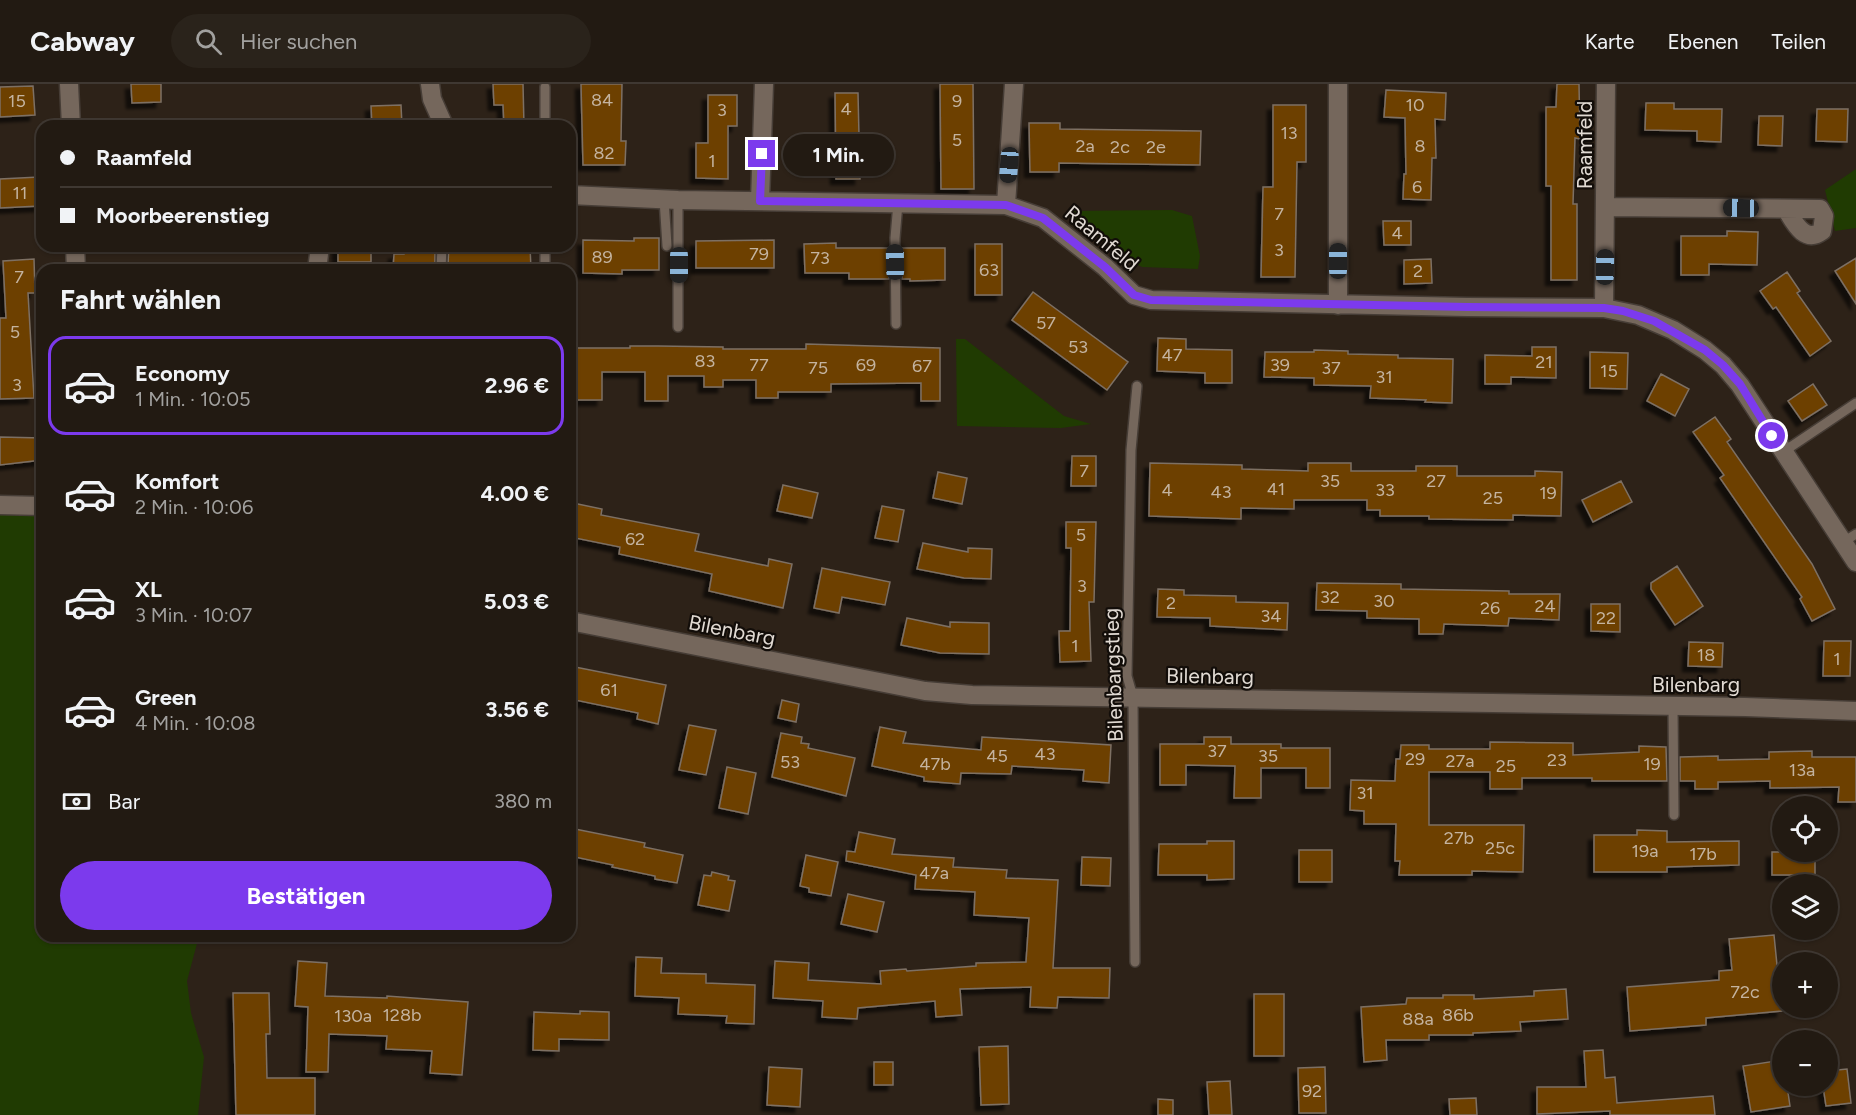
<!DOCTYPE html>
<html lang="de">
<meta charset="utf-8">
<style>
body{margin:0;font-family:Figtree,sans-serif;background:#2a231b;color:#f1f3f6;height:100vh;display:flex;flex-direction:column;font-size:22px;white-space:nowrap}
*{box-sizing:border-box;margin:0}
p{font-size:20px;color:#a2a19f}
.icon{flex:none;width:33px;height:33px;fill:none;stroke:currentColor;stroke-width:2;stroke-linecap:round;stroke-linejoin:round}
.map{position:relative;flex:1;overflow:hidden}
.side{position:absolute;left:36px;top:180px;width:540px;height:678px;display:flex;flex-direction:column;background:#221a12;border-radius:18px;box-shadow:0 2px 4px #0004,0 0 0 2px #3f3832}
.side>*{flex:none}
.hud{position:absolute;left:36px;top:36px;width:540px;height:132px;border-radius:18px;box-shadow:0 2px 4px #0004,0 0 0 2px #3f3832;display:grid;align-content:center;height:132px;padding:0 24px;background:#221a12}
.fabs{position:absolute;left:1772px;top:712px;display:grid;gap:12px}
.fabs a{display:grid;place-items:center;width:66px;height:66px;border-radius:50%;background:#221a12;box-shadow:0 2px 4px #0004,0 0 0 2px #3f3832;font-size:30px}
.end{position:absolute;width:27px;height:27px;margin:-14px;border:8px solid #7c3aed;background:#fff;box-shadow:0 0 0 3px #fff}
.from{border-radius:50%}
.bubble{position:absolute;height:42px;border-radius:21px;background:#221a12;box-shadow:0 2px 4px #0004,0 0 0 2px #3f3832;font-size:20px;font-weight:700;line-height:42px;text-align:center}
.car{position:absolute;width:18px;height:36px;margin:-18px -9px;border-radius:8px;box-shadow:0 0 4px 2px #0007;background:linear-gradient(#222 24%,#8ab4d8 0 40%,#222 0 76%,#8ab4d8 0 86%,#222 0)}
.hud b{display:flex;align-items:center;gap:21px;height:57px;font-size:22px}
.hud b+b{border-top:2px solid #3f3832}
.hud i{width:15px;height:15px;background:#f1f3f6}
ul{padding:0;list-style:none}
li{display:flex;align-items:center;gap:18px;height:99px;margin:0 12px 9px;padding:0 12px;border:3px solid transparent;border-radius:18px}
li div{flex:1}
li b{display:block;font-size:22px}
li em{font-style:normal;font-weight:700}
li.selected{border-color:#7c3aed}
li>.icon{width:54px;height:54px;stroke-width:1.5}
h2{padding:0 24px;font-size:27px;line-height:72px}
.pay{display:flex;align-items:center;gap:15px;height:66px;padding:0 24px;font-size:22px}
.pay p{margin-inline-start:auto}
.button{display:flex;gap:12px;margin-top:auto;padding:12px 24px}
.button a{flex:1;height:69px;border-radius:36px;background:#7c3aed;color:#fff;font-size:24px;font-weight:700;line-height:69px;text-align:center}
header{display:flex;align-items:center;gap:36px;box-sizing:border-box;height:84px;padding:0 30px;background:#221a12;border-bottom:2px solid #3f3832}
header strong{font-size:28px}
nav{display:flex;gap:33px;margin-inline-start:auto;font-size:21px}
.search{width:420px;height:54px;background:#2a231b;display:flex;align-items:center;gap:15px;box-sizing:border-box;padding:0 21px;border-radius:33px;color:#a2a19f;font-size:22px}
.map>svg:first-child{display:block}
.green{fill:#203b02}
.building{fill:#6d3f02;stroke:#7d7064;stroke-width:1.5;filter:url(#shadow)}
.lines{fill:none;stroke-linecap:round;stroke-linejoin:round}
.lane-casing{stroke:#463d36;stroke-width:12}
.street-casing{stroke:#463d36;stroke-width:21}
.lane{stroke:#75675c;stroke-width:9}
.street{stroke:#75675c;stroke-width:18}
.route{stroke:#7c3aed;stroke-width:8}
.labels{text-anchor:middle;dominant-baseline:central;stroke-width:4.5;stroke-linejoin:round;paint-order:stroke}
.number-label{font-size:18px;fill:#c4b39f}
.street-label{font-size:21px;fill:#e1dad3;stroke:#120d09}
</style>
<header>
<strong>Cabway</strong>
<div class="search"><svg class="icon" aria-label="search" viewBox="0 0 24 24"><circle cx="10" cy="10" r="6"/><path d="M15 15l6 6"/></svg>Hier suchen</div>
<nav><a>Karte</a><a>Ebenen</a><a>Teilen</a></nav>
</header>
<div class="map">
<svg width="1856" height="1031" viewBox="0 0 1856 1031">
<defs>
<filter id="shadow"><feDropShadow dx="-5.5" dy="5.5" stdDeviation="1.5" flood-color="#0009"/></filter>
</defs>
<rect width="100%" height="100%" fill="#2d2218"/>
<path class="green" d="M 1856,85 L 1856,144 L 1835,147 L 1825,106 Z
M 1172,126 L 1192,132 L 1200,172 L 1198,185 L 1142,183 L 1124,174 L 1067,127 Z
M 956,255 L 965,255 L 1064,332 L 1091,340 L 1061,344 L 957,342 Z
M 0,428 L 42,429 L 42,852 L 199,852 L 187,897 L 191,929 L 204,973 L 198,1031 L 0,1031 Z"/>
<path class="building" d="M 131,0 L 161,0 L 161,18 L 132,19 Z
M 493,0 L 523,0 L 524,42 L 504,42 L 503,21 L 494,21 Z
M 581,0 L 622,0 L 621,57 L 626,57 L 625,81 L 583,81 Z
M 940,0 L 973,0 L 974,105 L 941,105 Z
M 1557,0 L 1579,0 L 1580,55 L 1575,54 L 1573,120 L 1577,120 L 1577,196 L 1551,196 L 1551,102 L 1546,102 L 1546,23 L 1556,23 Z
M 33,2 L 35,31 L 0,33 L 0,3 Z
M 1386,6 L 1446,9 L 1445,36 L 1435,35 L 1436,74 L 1432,74 L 1431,116 L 1403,115 L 1404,90 L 1406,90 L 1405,34 L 1384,33 Z
M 835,9 L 858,9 L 860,95 L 836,95 Z
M 708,11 L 737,11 L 737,42 L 728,42 L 728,95 L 696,94 L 696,59 L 708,59 Z
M 1646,19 L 1674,19 L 1674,25 L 1722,25 L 1721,58 L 1697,57 L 1697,47 L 1645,46 Z
M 401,21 L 402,42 L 372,42 L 371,22 Z
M 1273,21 L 1306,21 L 1306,78 L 1297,78 L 1295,193 L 1261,193 L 1263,103 L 1273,103 Z
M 1817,25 L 1848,25 L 1847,58 L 1816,57 Z
M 1759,32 L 1783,32 L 1782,62 L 1758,61 Z
M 1029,39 L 1060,39 L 1060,45 L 1201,47 L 1200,81 L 1059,79 L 1059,88 L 1030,88 Z
M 39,93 L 40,122 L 0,124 L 0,95 Z
M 1383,137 L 1411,137 L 1411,161 L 1384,161 Z
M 1727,147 L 1758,148 L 1757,181 L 1709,180 L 1709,191 L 1681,191 L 1681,152 L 1727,152 Z
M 634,154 L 659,154 L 659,186 L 622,186 L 622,190 L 583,189 L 583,156 L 634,157 Z
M 774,156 L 774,184 L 696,184 L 696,157 Z
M 836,159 L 836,164 L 888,164 L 889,195 L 849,195 L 849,189 L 805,189 L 804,160 Z
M 975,160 L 1002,160 L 1002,211 L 975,211 Z
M 338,162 L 371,162 L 371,178 L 338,178 Z
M 404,162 L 435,162 L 435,180 L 412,180 L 412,186 L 393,186 L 394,170 L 404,170 Z
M 449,162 L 530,162 L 531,186 L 506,186 L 506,180 L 448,180 Z
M 902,164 L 945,164 L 945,196 L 910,197 L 910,195 L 902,195 Z
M 1856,174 L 1856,220 L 1835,187 Z
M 34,175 L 35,209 L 28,209 L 34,314 L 0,315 L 0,234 L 6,234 L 3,177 Z
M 1431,175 L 1432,199 L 1404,200 L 1404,176 Z
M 1787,188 L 1800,207 L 1797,209 L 1831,257 L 1810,272 L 1776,223 L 1773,225 L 1760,207 Z
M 1033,208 L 1128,278 L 1107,306 L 1012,236 Z
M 1158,254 L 1186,255 L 1186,265 L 1232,266 L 1232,299 L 1205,299 L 1205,289 L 1157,287 Z
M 806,260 L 940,264 L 940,317 L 921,317 L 921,299 L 831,300 L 831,308 L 778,308 L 778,314 L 756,314 L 756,296 L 723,296 L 723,303 L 704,303 L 704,292 L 668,292 L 668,317 L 645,317 L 645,288 L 602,288 L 602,316 L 570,316 L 570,264 L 630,264 L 630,262 L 658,262 L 723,263 L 723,265 L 806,265 Z
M 1532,263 L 1556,263 L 1556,294 L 1511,293 L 1511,300 L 1485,300 L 1485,271 L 1532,272 Z
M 1314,266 L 1348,267 L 1348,270 L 1398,271 L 1398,274 L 1453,275 L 1452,319 L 1425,318 L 1426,316 L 1370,314 L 1371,302 L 1314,301 L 1314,294 L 1264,293 L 1265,268 L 1314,268 Z
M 1590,268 L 1628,269 L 1627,305 L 1590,304 Z
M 1661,290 L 1689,305 L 1675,332 L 1647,317 Z
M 1813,300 L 1827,321 L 1802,337 L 1788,317 Z
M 1715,333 L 1731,355 L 1727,358 L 1812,480 L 1835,525 L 1812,537 L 1800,515 L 1802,513 L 1720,394 L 1724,391 L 1693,348 Z
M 0,353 L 42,354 L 42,376 L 0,381 Z
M 1072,372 L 1096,372 L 1096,402 L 1071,402 Z
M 1150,379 L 1242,381 L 1242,385 L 1308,387 L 1308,379 L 1351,379 L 1351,387 L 1416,387 L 1416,382 L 1457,382 L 1457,392 L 1535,392 L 1535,387 L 1562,388 L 1561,432 L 1513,431 L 1513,436 L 1429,435 L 1429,432 L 1380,432 L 1380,426 L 1367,426 L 1367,416 L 1294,416 L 1294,425 L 1241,424 L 1241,435 L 1149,432 Z
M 938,388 L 967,394 L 962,420 L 933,414 Z
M 1621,397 L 1632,418 L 1593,438 L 1582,416 Z
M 783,401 L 818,409 L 812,434 L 777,427 Z
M 573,419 L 602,425 L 601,431 L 699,450 L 695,467 L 768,482 L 769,475 L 792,480 L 783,524 L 709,507 L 712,490 L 619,470 L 620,463 L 570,453 L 570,435 Z
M 882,422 L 904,426 L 898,458 L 875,454 Z
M 1066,438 L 1096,438 L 1094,518 L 1089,518 L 1091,577 L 1060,578 L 1059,547 L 1070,547 L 1071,464 L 1066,464 Z
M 923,459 L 968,468 L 968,464 L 992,465 L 991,495 L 964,494 L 917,485 Z
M 1677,482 L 1703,522 L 1675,541 L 1651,505 L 1651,499 Z
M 822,484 L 890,498 L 885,521 L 842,513 L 839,529 L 814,524 Z
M 1317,499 L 1401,500 L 1401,505 L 1509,507 L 1509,510 L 1560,510 L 1559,536 L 1509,534 L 1508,542 L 1444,540 L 1443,550 L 1419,550 L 1419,535 L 1367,534 L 1367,527 L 1316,526 Z
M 1158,505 L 1184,506 L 1184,511 L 1236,512 L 1236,518 L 1288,519 L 1287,546 L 1210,542 L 1210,534 L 1157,533 Z
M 1591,520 L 1620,520 L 1620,548 L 1591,547 Z
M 907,534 L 950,543 L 950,538 L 989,539 L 989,570 L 940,569 L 901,561 Z
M 1824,557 L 1851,557 L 1850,592 L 1823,592 Z
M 1689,558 L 1723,559 L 1722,583 L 1688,582 Z
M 570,582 L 666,601 L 658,640 L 637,635 L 638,629 L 570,615 Z
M 782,616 L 799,620 L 796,638 L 778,634 Z
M 689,641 L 716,646 L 706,691 L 679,686 Z
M 880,643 L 906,648 L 903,659 L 981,666 L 982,653 L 1111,661 L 1109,699 L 1083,697 L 1084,686 L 1012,682 L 1011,690 L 961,689 L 960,700 L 924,697 L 924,693 L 872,682 Z
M 781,649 L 802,653 L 801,659 L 809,660 L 808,664 L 855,674 L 846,712 L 772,693 Z
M 1204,653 L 1231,653 L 1231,660 L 1281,660 L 1281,664 L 1330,664 L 1330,704 L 1306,704 L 1306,684 L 1261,684 L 1261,714 L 1234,714 L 1235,682 L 1186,681 L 1186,701 L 1160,701 L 1160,660 L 1204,660 Z
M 1490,658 L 1573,659 L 1573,671 L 1639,668 L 1639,662 L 1666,663 L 1667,697 L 1592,697 L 1592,694 L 1522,694 L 1522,705 L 1490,705 L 1490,688 L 1429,688 L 1429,741 L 1524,741 L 1523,788 L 1472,787 L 1472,791 L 1399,791 L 1400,777 L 1395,777 L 1396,740 L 1364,740 L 1364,727 L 1350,726 L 1351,696 L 1395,697 L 1396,675 L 1400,675 L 1401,661 L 1429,661 L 1429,665 L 1490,665 Z
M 1812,667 L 1812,673 L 1856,673 L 1856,718 L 1838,718 L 1839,703 L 1770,704 L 1770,697 L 1718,698 L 1718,705 L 1695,705 L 1695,697 L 1680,697 L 1680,673 L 1718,672 L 1718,676 L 1769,675 L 1769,668 Z
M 727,683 L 756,689 L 748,730 L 719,724 Z
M 570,744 L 645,759 L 644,763 L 683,771 L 677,799 L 655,795 L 655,792 L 612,783 L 613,781 L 570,772 Z
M 1637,746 L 1667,747 L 1667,758 L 1739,757 L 1739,781 L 1667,783 L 1667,788 L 1594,788 L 1594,751 L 1637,751 Z
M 859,748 L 895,755 L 892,770 L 954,774 L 953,783 L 1007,786 L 1006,794 L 1058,796 L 1053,884 L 1110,884 L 1109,914 L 1058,913 L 1057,924 L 1030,923 L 1031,903 L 960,905 L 962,931 L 936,933 L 935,917 L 858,924 L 857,935 L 822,933 L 823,917 L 773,914 L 775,877 L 809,879 L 808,896 L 881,900 L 880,887 L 906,885 L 907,887 L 976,882 L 976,879 L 1026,878 L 1029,834 L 974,831 L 975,808 L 915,805 L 916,791 L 846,777 L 847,767 L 855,768 Z
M 1207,757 L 1234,757 L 1234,795 L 1207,796 L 1207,791 L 1158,791 L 1159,760 L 1207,760 Z
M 1299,766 L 1332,766 L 1332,798 L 1299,798 Z
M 1772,768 L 1815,768 L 1815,791 L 1772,791 Z
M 806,771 L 838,778 L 831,812 L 809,808 L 809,804 L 800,802 Z
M 1082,773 L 1111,774 L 1110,802 L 1081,801 Z
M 712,788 L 729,792 L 728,796 L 735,797 L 729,827 L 698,821 L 704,791 L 711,792 Z
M 848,810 L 884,818 L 877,848 L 841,840 Z
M 1774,851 L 1777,881 L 1782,881 L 1782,927 L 1706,934 L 1706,941 L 1630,947 L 1627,903 L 1719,896 L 1719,887 L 1732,886 L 1729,855 Z
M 636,873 L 662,874 L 661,889 L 706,890 L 706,899 L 755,901 L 754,940 L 726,939 L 727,932 L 678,930 L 679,914 L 635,912 Z
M 298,877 L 327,879 L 325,912 L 387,914 L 387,912 L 468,918 L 462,991 L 430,989 L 432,967 L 386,965 L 387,952 L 329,950 L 328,988 L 306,988 L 308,923 L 295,922 Z
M 1566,905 L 1568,935 L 1520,938 L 1521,947 L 1473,949 L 1473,951 L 1429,951 L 1429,956 L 1386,956 L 1387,976 L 1364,978 L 1361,923 L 1406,920 L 1407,914 L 1443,914 L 1443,911 L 1474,911 L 1474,915 L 1534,912 L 1534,907 Z
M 233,909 L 269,909 L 270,950 L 266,950 L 267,994 L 315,994 L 315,1031 L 236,1031 Z
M 1254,910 L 1284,910 L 1284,972 L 1254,972 Z
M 580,927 L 609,928 L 609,956 L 559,955 L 559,967 L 533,966 L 534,928 L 580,930 Z
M 1008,962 L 1009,1020 L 981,1021 L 979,963 Z
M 1603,966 L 1605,994 L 1615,993 L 1617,1019 L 1713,1012 L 1715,1031 L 1610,1031 L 1610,1027 L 1537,1030 L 1537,1003 L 1586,1003 L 1584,967 Z
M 1782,976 L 1782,1002 L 1787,1002 L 1790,1022 L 1751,1028 L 1743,982 Z
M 874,978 L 893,978 L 893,1001 L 874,1001 Z
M 769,983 L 802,985 L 800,1023 L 767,1021 Z
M 1325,983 L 1326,1029 L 1299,1029 L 1298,984 Z
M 1847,985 L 1851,1019 L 1826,1022 L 1823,1002 L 1827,1002 L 1827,987 Z
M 1230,997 L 1232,1031 L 1209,1031 L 1207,998 Z
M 1476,1014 L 1477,1031 L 1450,1031 L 1449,1015 Z
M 1158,1015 L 1173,1016 L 1173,1031 L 1158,1031 Z"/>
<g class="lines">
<g class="lane-casing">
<path id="lane" d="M 545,3 L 545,42
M 664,115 L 667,162
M 678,116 L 678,243
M 441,186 L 442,162
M 545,186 L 545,162
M 896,240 L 895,154 L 898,119
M 1783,368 L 1856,319
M 1843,458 L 1856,450
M 1673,623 L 1674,731
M 1135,878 L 1133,613 L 1127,592 L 1131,366 L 1137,302"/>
</g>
<g class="street-casing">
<path id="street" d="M 69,0 L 71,42
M 430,0 L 432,15 L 444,42
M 570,111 L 678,116 L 1006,121 L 1043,134 L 1105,183 L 1134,211 L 1151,216 L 1467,223 L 1604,224 L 1638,231 L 1673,246 L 1705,266 L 1723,281 L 1740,301 L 1856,478
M 760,117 L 764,0
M 1006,121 L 1014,0
M 1607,123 L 1820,125 L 1824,132 L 1822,147 C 1804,160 1794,138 1786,125
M 75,162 L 76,186
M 317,186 L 320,162
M 1338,221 L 1338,0
M 1604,224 L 1606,0
M 0,421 L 42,422
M 570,537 L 925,607 L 972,611 L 1745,623 L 1856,627"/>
</g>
<use href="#lane" class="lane"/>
<use href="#street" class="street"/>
</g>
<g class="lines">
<path class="route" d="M 762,70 L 760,117 L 1006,121 L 1043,134 L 1105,183 L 1134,211 L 1151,216 L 1467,223 L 1604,224 L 1623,227 L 1654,237 L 1705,266 L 1723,281 L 1740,300 L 1772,352"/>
</g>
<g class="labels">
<g class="number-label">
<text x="602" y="16">84</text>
<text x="17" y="17">15</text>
<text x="957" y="17">9</text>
<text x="1415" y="21">10</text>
<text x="846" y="25">4</text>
<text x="722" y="26">3</text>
<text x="1289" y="49">13</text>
<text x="957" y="56">5</text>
<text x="1085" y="62">2a</text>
<text x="1420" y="62">8</text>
<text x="1120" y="63">2c</text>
<text x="1156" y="63">2e</text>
<text x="604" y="69">82</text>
<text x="712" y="77">1</text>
<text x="1417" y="103">6</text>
<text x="20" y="109">11</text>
<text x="1279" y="130">7</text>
<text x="1397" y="149">4</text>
<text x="1279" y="166">3</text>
<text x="759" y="170">79</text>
<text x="602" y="173">89</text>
<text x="820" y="174">73</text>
<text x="989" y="186">63</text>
<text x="1418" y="187">2</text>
<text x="19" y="193">7</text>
<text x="1046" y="239">57</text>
<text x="15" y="248">5</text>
<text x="1078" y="263">53</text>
<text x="1172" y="271">47</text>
<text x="705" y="277">83</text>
<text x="1544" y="278">21</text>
<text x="759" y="281">77</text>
<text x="866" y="281">69</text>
<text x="1280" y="281">39</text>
<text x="922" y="282">67</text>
<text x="818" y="284">75</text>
<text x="1331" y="284">37</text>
<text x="1609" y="287">15</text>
<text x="1384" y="293">31</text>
<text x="17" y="301">3</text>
<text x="1084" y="387">7</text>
<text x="1330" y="397">35</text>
<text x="1436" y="397">27</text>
<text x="1276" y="405">41</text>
<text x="1167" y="406">4</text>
<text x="1385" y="406">33</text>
<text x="1221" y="408">43</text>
<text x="1548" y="409">19</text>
<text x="1493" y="414">25</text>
<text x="1081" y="451">5</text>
<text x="635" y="455">62</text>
<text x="1082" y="502">3</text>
<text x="1330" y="513">32</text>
<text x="1384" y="517">30</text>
<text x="1171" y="519">2</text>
<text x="1545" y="522">24</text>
<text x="1490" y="524">26</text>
<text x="1271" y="532">34</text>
<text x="1606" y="534">22</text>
<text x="1075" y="562">1</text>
<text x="1706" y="571">18</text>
<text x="1837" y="575">1</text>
<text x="609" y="606">61</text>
<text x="1217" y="667">37</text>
<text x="1045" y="670">43</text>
<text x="997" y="672">45</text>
<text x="1268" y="672">35</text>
<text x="1415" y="675">29</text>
<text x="1557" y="676">23</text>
<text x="1460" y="677">27a</text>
<text x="790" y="678">53</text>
<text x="935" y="680">47b</text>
<text x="1652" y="680">19</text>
<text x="1506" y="682">25</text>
<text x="1802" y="686">13a</text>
<text x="1365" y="709">31</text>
<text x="1459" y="754">27b</text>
<text x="1500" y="764">25c</text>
<text x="1645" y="767">19a</text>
<text x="1703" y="770">17b</text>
<text x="934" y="789">47a</text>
<text x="1745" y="908">72c</text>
<text x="402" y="931">128b</text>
<text x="1458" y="931">86b</text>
<text x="353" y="932">130a</text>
<text x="1418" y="935">88a</text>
<text x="1312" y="1007">92</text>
</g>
<g class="street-label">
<text transform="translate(1584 61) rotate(-90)">Raamfeld</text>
<text transform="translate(1102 154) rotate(40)">Raamfeld</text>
<text transform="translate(732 546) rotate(11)">Bilenbarg</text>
<text transform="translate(1113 591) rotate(-92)">Bilenbargstieg</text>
<text transform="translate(1210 592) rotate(1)">Bilenbarg</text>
<text x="1696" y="600">Bilenbarg</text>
</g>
</g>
</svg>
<div class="fabs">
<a><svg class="icon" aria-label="locate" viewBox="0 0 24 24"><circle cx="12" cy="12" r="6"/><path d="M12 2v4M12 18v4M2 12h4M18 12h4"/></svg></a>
<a><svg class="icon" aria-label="layers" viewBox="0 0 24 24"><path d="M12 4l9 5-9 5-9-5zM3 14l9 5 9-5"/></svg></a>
<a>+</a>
<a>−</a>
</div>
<i class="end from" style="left:1772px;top:352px"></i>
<i class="end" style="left:762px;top:70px"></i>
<div class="bubble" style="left:783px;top:50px;width:111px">1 Min.</div>
<i class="car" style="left:1009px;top:81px;rotate:184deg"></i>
<i class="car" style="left:1741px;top:124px;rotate:271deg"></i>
<i class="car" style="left:1338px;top:177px;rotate:0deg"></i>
<i class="car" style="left:895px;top:178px;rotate:359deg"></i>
<i class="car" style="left:679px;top:181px;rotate:180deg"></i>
<i class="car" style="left:1605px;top:183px;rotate:1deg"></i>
<div class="hud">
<b><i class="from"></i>Raamfeld</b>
<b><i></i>Moorbeerenstieg</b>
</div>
<section class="side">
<h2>Fahrt wählen</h2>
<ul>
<li class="selected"><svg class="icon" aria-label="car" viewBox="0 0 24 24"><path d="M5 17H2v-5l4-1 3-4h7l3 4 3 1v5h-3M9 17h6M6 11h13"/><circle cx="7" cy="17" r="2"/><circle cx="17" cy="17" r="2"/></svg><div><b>Economy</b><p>1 Min. · 10:05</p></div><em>2.96 €</em></li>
<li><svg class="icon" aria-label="car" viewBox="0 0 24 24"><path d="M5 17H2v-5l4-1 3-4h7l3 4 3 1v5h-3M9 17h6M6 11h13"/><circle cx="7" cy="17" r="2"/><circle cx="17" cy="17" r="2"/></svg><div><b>Komfort</b><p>2 Min. · 10:06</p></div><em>4.00 €</em></li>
<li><svg class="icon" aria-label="car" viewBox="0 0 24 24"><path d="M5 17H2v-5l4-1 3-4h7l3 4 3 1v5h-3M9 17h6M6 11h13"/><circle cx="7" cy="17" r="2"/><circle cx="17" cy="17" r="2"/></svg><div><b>XL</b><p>3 Min. · 10:07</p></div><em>5.03 €</em></li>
<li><svg class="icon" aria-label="car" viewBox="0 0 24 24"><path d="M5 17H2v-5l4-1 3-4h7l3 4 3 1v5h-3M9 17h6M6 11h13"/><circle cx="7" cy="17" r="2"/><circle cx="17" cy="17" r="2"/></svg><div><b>Green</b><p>4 Min. · 10:08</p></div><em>3.56 €</em></li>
</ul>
<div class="pay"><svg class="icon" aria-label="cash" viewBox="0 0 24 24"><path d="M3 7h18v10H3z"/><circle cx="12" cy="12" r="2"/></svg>Bar<p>380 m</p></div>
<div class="button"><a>Bestätigen</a></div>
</section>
</div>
